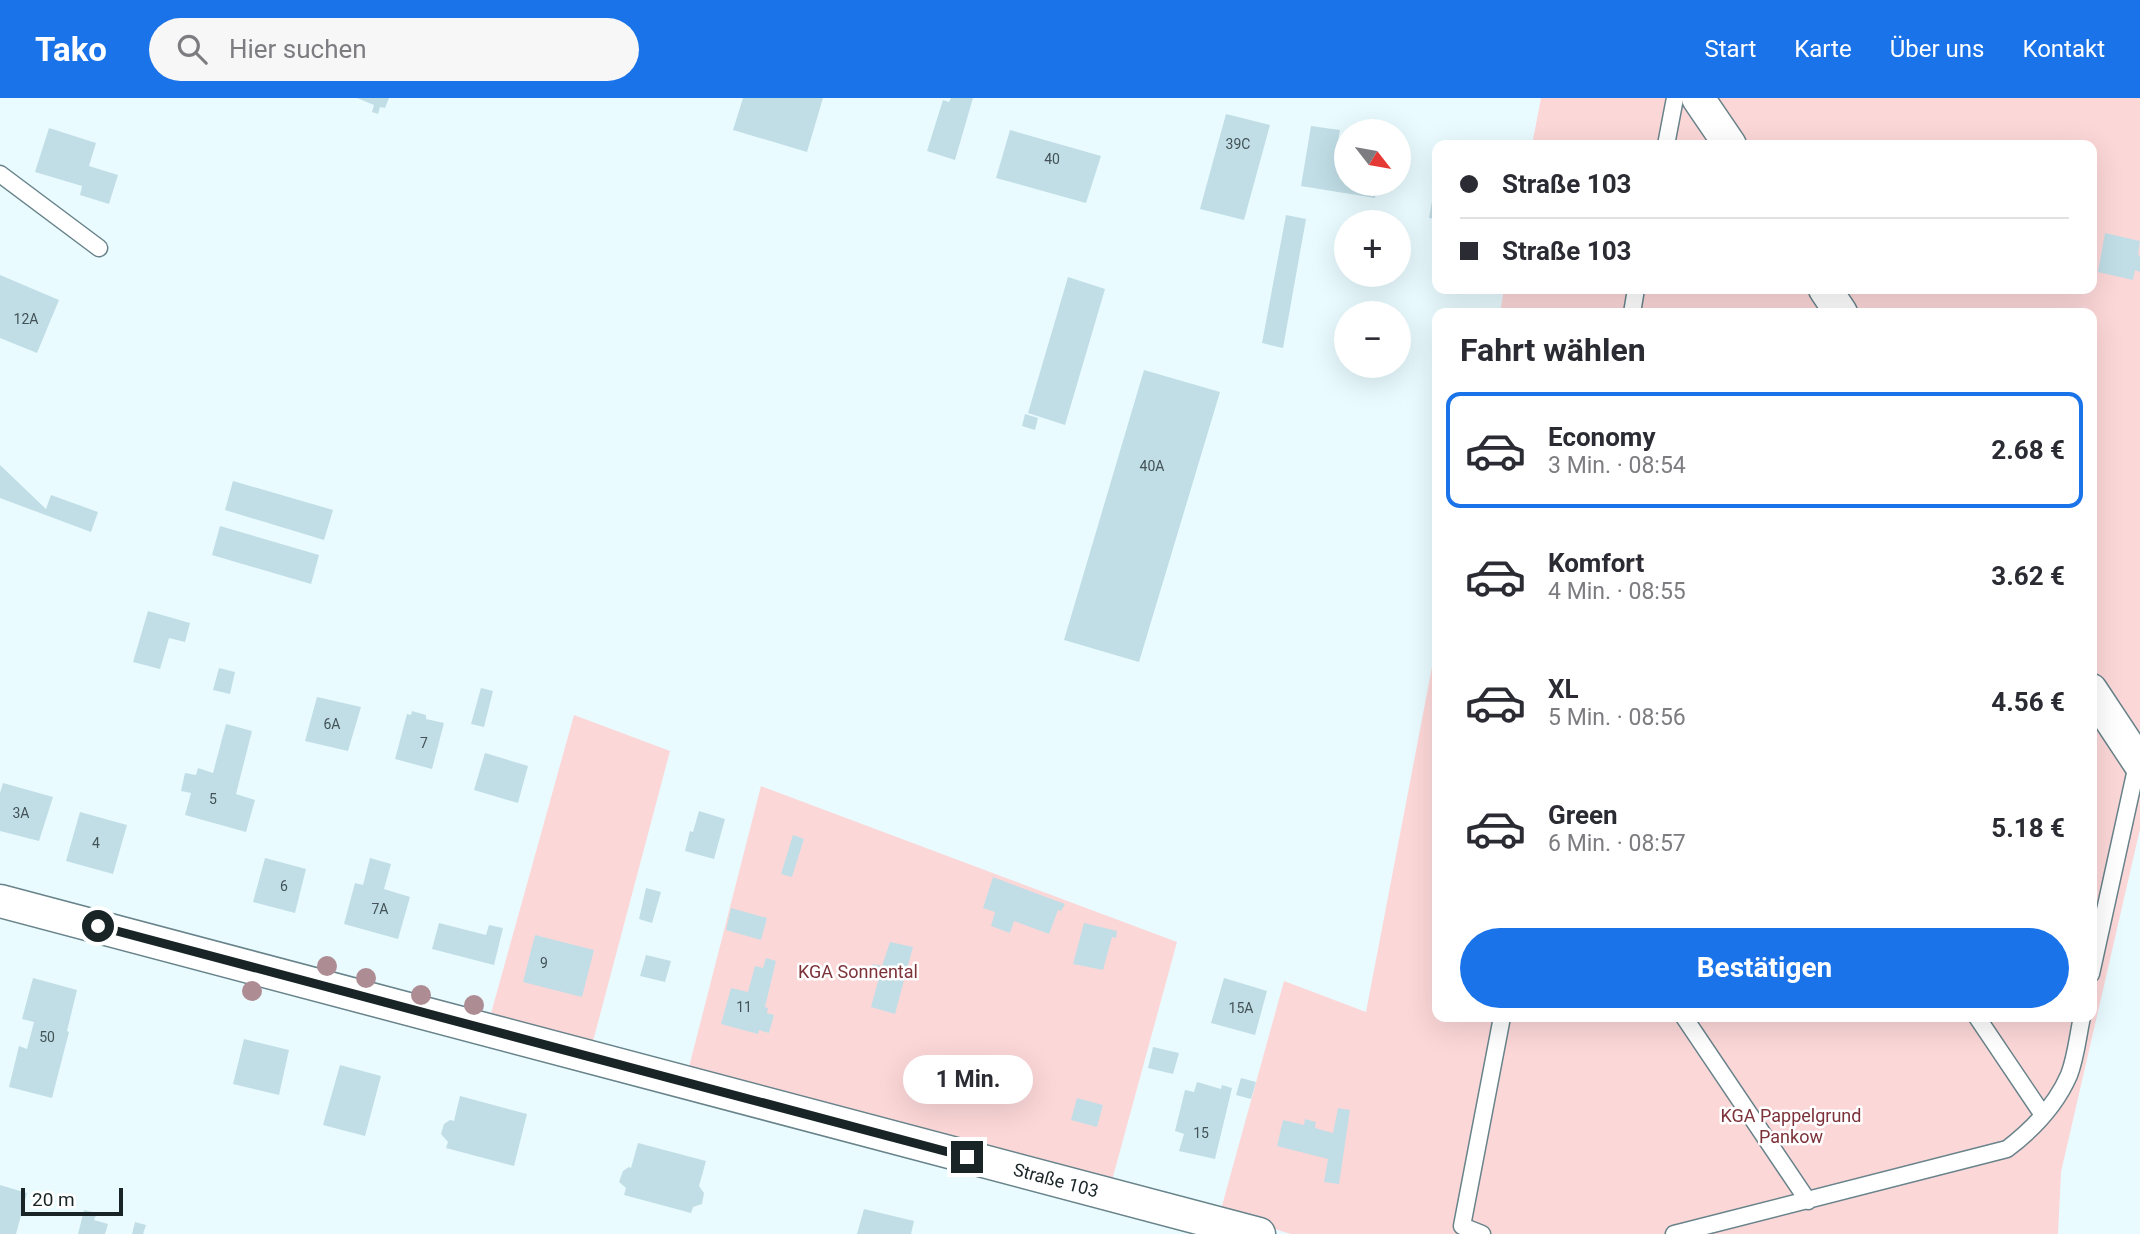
<!DOCTYPE html>
<html lang="de">
<meta charset="utf-8">
<style>
body{margin:0;font-family:Roboto,sans-serif;background:#f7f7f7;color:#2b2b33;height:100vh;display:flex;flex-direction:column;font-size:26px;white-space:nowrap}
*{box-sizing:border-box;margin:0}
p{font-size:23px;color:#7c7c81}
.icon{flex:none;width:38px;height:38px;fill:none;stroke:currentColor;stroke-width:2;stroke-linecap:round;stroke-linejoin:round}
.map{position:relative;flex:1;overflow:hidden}
.details{position:absolute;left:1432px;top:210px;width:665px;height:714px;display:flex;flex-direction:column;background:#fff;border-radius:14px;box-shadow:0 7px 28px #0002}
.details>*{flex:none}
.hud{position:absolute;left:1432px;top:42px;width:665px;height:154px;border-radius:14px;box-shadow:0 7px 28px #0002;display:grid;align-content:center;height:154px;padding:0 28px;background:#fff}
.needle{width:46px;rotate:121deg}
.fabs{position:absolute;left:1334px;top:21px;display:grid;gap:14px}
.fabs a{display:grid;place-items:center;width:77px;height:77px;border-radius:50%;background:#fff;box-shadow:0 7px 28px #0002;font-size:35px}
.scale{position:absolute;left:21px;bottom:18px;width:102px;box-sizing:border-box;padding-left:7px;border:4px solid #182426;border-top:0;font-size:19px;line-height:24px;white-space:nowrap;color:#182426;-webkit-text-stroke:5px #fff;paint-order:stroke}
.end{position:absolute;width:32px;height:32px;margin:-16px;border:9px solid #182426;background:#fff;box-shadow:0 0 0 4px #fff}
.from{border-radius:50%}
.bubble{position:absolute;height:49px;border-radius:24px;background:#fff;box-shadow:0 7px 28px #0002;font-size:23px;font-weight:700;line-height:49px;text-align:center}
.hud b{display:flex;align-items:center;gap:24px;height:66px;font-size:26px}
.hud b+b{border-top:2px solid #e1e1e2}
.hud i{width:18px;height:18px;background:#2b2b33}
ul{padding:0;list-style:none}
li{display:flex;align-items:center;gap:21px;height:116px;margin:0 14px 10px;padding:0 14px;border:4px solid transparent;border-radius:14px}
li div{flex:1}
li b{display:block;font-size:26px}
li em{font-style:normal;font-weight:700}
li.selected{border-color:#1a73e8}
li>.icon{width:63px;height:63px;stroke-width:1.5}
h2{padding:0 28px;font-size:32px;line-height:84px}
.button{display:flex;gap:14px;margin-top:auto;padding:14px 28px}
.button a{flex:1;height:80px;border-radius:42px;background:#1a73e8;color:#fff;font-size:28px;font-weight:700;line-height:80px;text-align:center}
header{display:flex;align-items:center;gap:42px;box-sizing:border-box;height:98px;padding:0 35px;background:#1a73e8;color:#fff}
header strong{font-size:33px}
nav{display:flex;gap:38px;margin-inline-start:auto;font-size:24px}
.search{width:490px;height:63px;background:#f7f7f7;display:flex;align-items:center;gap:18px;box-sizing:border-box;padding:0 24px;border-radius:38px;color:#7c7c81;font-size:26px}
.map>svg:first-child{display:block}
.green{fill:#fcd7d8}
.building{fill:#c1dee6}
.lines{fill:none;stroke-linecap:round;stroke-linejoin:round}
.lane-casing{stroke:#68838a;stroke-width:19}
.street-casing{stroke:#68838a;stroke-width:35}
.lane{stroke:#fff;stroke-width:16}
.street{stroke:#fff;stroke-width:32}
.tree{fill:#ae8c93}
.route{stroke:#182426;stroke-width:9}
.labels{text-anchor:middle;dominant-baseline:central;stroke-width:5;stroke-linejoin:round;paint-order:stroke}
.number-label{font-size:14px;fill:#425256}
.park-label{font-size:18px;fill:#7d323a;stroke:#fff}
.street-label{font-size:18px;fill:#182426;stroke:#fff}
</style>
<header>
<strong>Tako</strong>
<div class="search"><svg class="icon" aria-label="search" viewBox="0 0 24 24"><circle cx="10" cy="10" r="6"/><path d="M15 15l6 6"/></svg>Hier suchen</div>
<nav><a>Start</a><a>Karte</a><a>Über uns</a><a>Kontakt</a></nav>
</header>
<div class="map">
<svg width="2140" height="1136" viewBox="0 0 2140 1136">
<rect width="100%" height="100%" fill="#e9fbff"/>
<path class="green" d="M 1541,0 L 1681,0 L 1713,47 L 1532,47 Z
M 1714,0 L 2140,0 L 2140,656 L 2091,580 L 2091,215 L 1857,215 L 1840,191 L 2091,191 L 2091,47 L 1746,47 Z
M 1504,191 L 1808,191 L 1824,215 L 1500,215 Z
M 1437,543 L 1437,919 L 2091,919 L 2091,617 L 2140,691 L 2140,731 L 2061,1074 L 2058,1136 L 1291,1136 L 1220,1115 L 1284,883 L 1366,914 Z
M 574,617 L 670,653 L 592,947 L 490,919 Z
M 761,688 L 1177,844 L 1111,1086 L 688,973 Z"/>
<path class="building" d="M 357,0 L 389,0 L 385,10 L 380,9 L 378,16 L 372,14 L 374,7 Z
M 743,0 L 823,0 L 807,54 L 733,32 Z
M 951,0 L 973,0 L 955,62 L 927,53 L 943,2 L 949,4 Z
M 1226,16 L 1270,27 L 1244,122 L 1200,111 Z
M 1311,28 L 1340,32 L 1338,43 L 1346,44 L 1346,86 L 1377,86 L 1375,100 L 1301,88 Z
M 49,30 L 96,45 L 89,68 L 118,77 L 109,106 L 80,97 L 82,88 L 35,74 Z
M 1010,32 L 1101,58 L 1086,105 L 996,80 Z
M 1435,87 L 1437,87 L 1437,121 L 1429,120 Z
M 1286,117 L 1306,121 L 1283,250 L 1262,245 Z
M 2105,135 L 2140,143 L 2138,157 L 2140,158 L 2140,174 L 2135,172 L 2133,182 L 2098,174 Z
M 0,177 L 59,202 L 37,255 L 0,240 Z
M 1068,179 L 1105,191 L 1065,327 L 1028,315 Z
M 1144,272 L 1220,294 L 1139,564 L 1064,542 Z
M 1025,316 L 1038,320 L 1035,332 L 1022,328 Z
M 0,367 L 46,411 L 51,397 L 98,414 L 91,434 L 0,400 Z
M 233,383 L 333,412 L 324,442 L 225,412 Z
M 220,428 L 319,457 L 311,486 L 212,457 Z
M 148,513 L 190,525 L 185,544 L 169,540 L 160,571 L 133,564 Z
M 219,570 L 235,574 L 230,596 L 213,592 Z
M 481,590 L 493,593 L 484,629 L 471,626 Z
M 317,599 L 361,609 L 348,653 L 305,643 Z
M 412,613 L 426,617 L 426,621 L 444,625 L 432,671 L 395,661 L 407,616 L 411,617 Z
M 226,626 L 252,633 L 236,696 L 255,702 L 246,734 L 185,717 L 191,695 L 181,693 L 185,675 L 196,677 L 198,670 L 213,675 Z
M 485,655 L 528,668 L 518,705 L 474,692 Z
M 3,685 L 53,699 L 39,743 L 0,733 L 0,695 Z
M 699,713 L 725,721 L 714,761 L 685,753 L 690,733 L 693,734 Z
M 80,714 L 127,727 L 113,776 L 66,763 Z
M 793,737 L 804,741 L 792,779 L 781,776 Z
M 265,760 L 306,771 L 295,815 L 253,804 Z
M 370,760 L 391,766 L 384,791 L 410,799 L 398,841 L 344,826 L 355,785 L 363,787 Z
M 993,779 L 1065,806 L 1061,813 L 1058,812 L 1049,836 L 1014,823 L 1010,835 L 991,828 L 995,814 L 983,810 Z
M 646,790 L 661,794 L 652,825 L 639,821 Z
M 731,810 L 767,820 L 761,842 L 726,832 Z
M 439,825 L 486,837 L 489,827 L 503,830 L 494,867 L 432,851 Z
M 1084,825 L 1117,833 L 1116,840 L 1112,839 L 1103,872 L 1073,866 Z
M 535,837 L 594,852 L 582,899 L 523,884 Z
M 890,844 L 913,849 L 895,916 L 871,909 L 879,880 L 870,878 L 873,866 L 882,868 Z
M 646,857 L 671,863 L 665,884 L 640,878 Z
M 766,860 L 776,863 L 765,909 L 768,910 L 767,915 L 774,917 L 769,935 L 759,932 L 758,936 L 721,926 L 731,890 L 748,894 L 755,868 L 763,870 Z
M 33,880 L 77,892 L 67,933 L 69,934 L 52,1000 L 9,989 L 19,948 L 27,951 L 34,924 L 22,921 Z
M 1224,880 L 1267,893 L 1255,937 L 1211,925 Z
M 244,941 L 289,952 L 279,997 L 233,986 Z
M 1153,949 L 1179,955 L 1173,976 L 1148,970 Z
M 340,967 L 381,978 L 365,1038 L 323,1027 Z
M 1241,980 L 1256,984 L 1251,1001 L 1236,997 Z
M 1197,984 L 1221,991 L 1222,987 L 1232,990 L 1215,1061 L 1179,1053 L 1184,1036 L 1175,1033 L 1185,992 L 1194,994 Z
M 460,998 L 527,1016 L 514,1068 L 446,1050 L 448,1044 L 441,1036 L 444,1026 L 450,1022 L 454,1023 Z
M 1077,1000 L 1103,1007 L 1097,1029 L 1071,1022 Z
M 1338,1010 L 1350,1012 L 1339,1086 L 1324,1084 L 1328,1061 L 1277,1048 L 1283,1022 L 1304,1027 L 1305,1021 L 1316,1024 L 1315,1030 L 1333,1035 Z
M 638,1045 L 706,1063 L 699,1088 L 704,1095 L 702,1106 L 693,1109 L 691,1115 L 624,1097 L 626,1090 L 619,1084 L 623,1073 L 629,1069 L 631,1070 Z
M 0,1087 L 27,1095 L 16,1136 L 0,1136 Z
M 864,1111 L 914,1123 L 911,1136 L 857,1136 Z
M 84,1112 L 97,1115 L 94,1122 L 108,1126 L 105,1136 L 78,1136 Z
M 135,1124 L 146,1127 L 143,1136 L 132,1136 Z"/>
<g class="lines">
<g class="lane-casing">
<path id="lane" d="M 1666,47 L 1675,0
M 0,76 L 99,150
M 1632,215 L 1636,191
M 2091,876 L 2138,662
M 1684,919 L 1808,1103
M 1977,919 L 2043,1017
M 1482,1136 L 1462,1128 L 1502,919
M 1674,1136 L 2007,1051 C 2032,1032 2056,1007 2069,977 C 2076,959 2078,937 2082,919"/>
</g>
<g class="street-casing">
<path id="street" d="M 1698,0 L 1730,47
M 1825,191 L 1841,215
M 2091,592 L 2140,666
M 0,803 L 1259,1136"/>
</g>
<use href="#lane" class="lane"/>
<use href="#street" class="street"/>
</g>
<g class="tree">
<circle cx="327" cy="868" r="10"/>
<circle cx="366" cy="880" r="10"/>
<circle cx="252" cy="893" r="10"/>
<circle cx="421" cy="897" r="10"/>
<circle cx="474" cy="907" r="10"/>
</g>
<g class="lines">
<path class="route" d="M 98,828 L 967,1059"/>
</g>
<g class="labels">
<g class="number-label">
<text x="1238" y="46">39C</text>
<text x="1052" y="61">40</text>
<text x="26" y="221">12A</text>
<text x="1152" y="368">40A</text>
<text x="332" y="626">6A</text>
<text x="424" y="645">7</text>
<text x="213" y="701">5</text>
<text x="21" y="715">3A</text>
<text x="96" y="745">4</text>
<text x="284" y="788">6</text>
<text x="380" y="811">7A</text>
<text x="544" y="865">9</text>
<text x="744" y="909">11</text>
<text x="1241" y="910">15A</text>
<text x="47" y="939">50</text>
<text x="1201" y="1035">15</text>
</g>
<g class="park-label">
<text x="858" y="873">KGA Sonnental</text>
<text x="1791" y="1017">KGA Pappelgrund<tspan x="1791" dy="21">Pankow</tspan></text>
</g>
<g class="street-label">
<text transform="translate(1056 1082) rotate(15)">Straße 103</text>
</g>
</g>
</svg>
<div class="fabs">
<a><svg class="needle" viewBox="-14 -14 28 28"><path d="M0-13l5 13h-10z" fill="#e53935"/><path d="M0 13l5-13h-10z" fill="#7c7c81"/></svg></a>
<a>+</a>
<a>−</a>
</div>
<div class="scale">20 m</div>
<i class="end from" style="left:98px;top:828px"></i>
<i class="end" style="left:967px;top:1059px"></i>
<div class="bubble" style="left:903px;top:957px;width:130px">1 Min.</div>
<div class="hud">
<b><i class="from"></i>Straße 103</b>
<b><i></i>Straße 103</b>
</div>
<section class="details">
<h2>Fahrt wählen</h2>
<ul>
<li class="selected"><svg class="icon" aria-label="car" viewBox="0 0 24 24"><path d="M5 17H2v-5l4-1 3-4h7l3 4 3 1v5h-3M9 17h6M6 11h13"/><circle cx="7" cy="17" r="2"/><circle cx="17" cy="17" r="2"/></svg><div><b>Economy</b><p>3 Min. · 08:54</p></div><em>2.68 €</em></li>
<li><svg class="icon" aria-label="car" viewBox="0 0 24 24"><path d="M5 17H2v-5l4-1 3-4h7l3 4 3 1v5h-3M9 17h6M6 11h13"/><circle cx="7" cy="17" r="2"/><circle cx="17" cy="17" r="2"/></svg><div><b>Komfort</b><p>4 Min. · 08:55</p></div><em>3.62 €</em></li>
<li><svg class="icon" aria-label="car" viewBox="0 0 24 24"><path d="M5 17H2v-5l4-1 3-4h7l3 4 3 1v5h-3M9 17h6M6 11h13"/><circle cx="7" cy="17" r="2"/><circle cx="17" cy="17" r="2"/></svg><div><b>XL</b><p>5 Min. · 08:56</p></div><em>4.56 €</em></li>
<li><svg class="icon" aria-label="car" viewBox="0 0 24 24"><path d="M5 17H2v-5l4-1 3-4h7l3 4 3 1v5h-3M9 17h6M6 11h13"/><circle cx="7" cy="17" r="2"/><circle cx="17" cy="17" r="2"/></svg><div><b>Green</b><p>6 Min. · 08:57</p></div><em>5.18 €</em></li>
</ul>
<div class="button"><a>Bestätigen</a></div>
</section>
</div>
